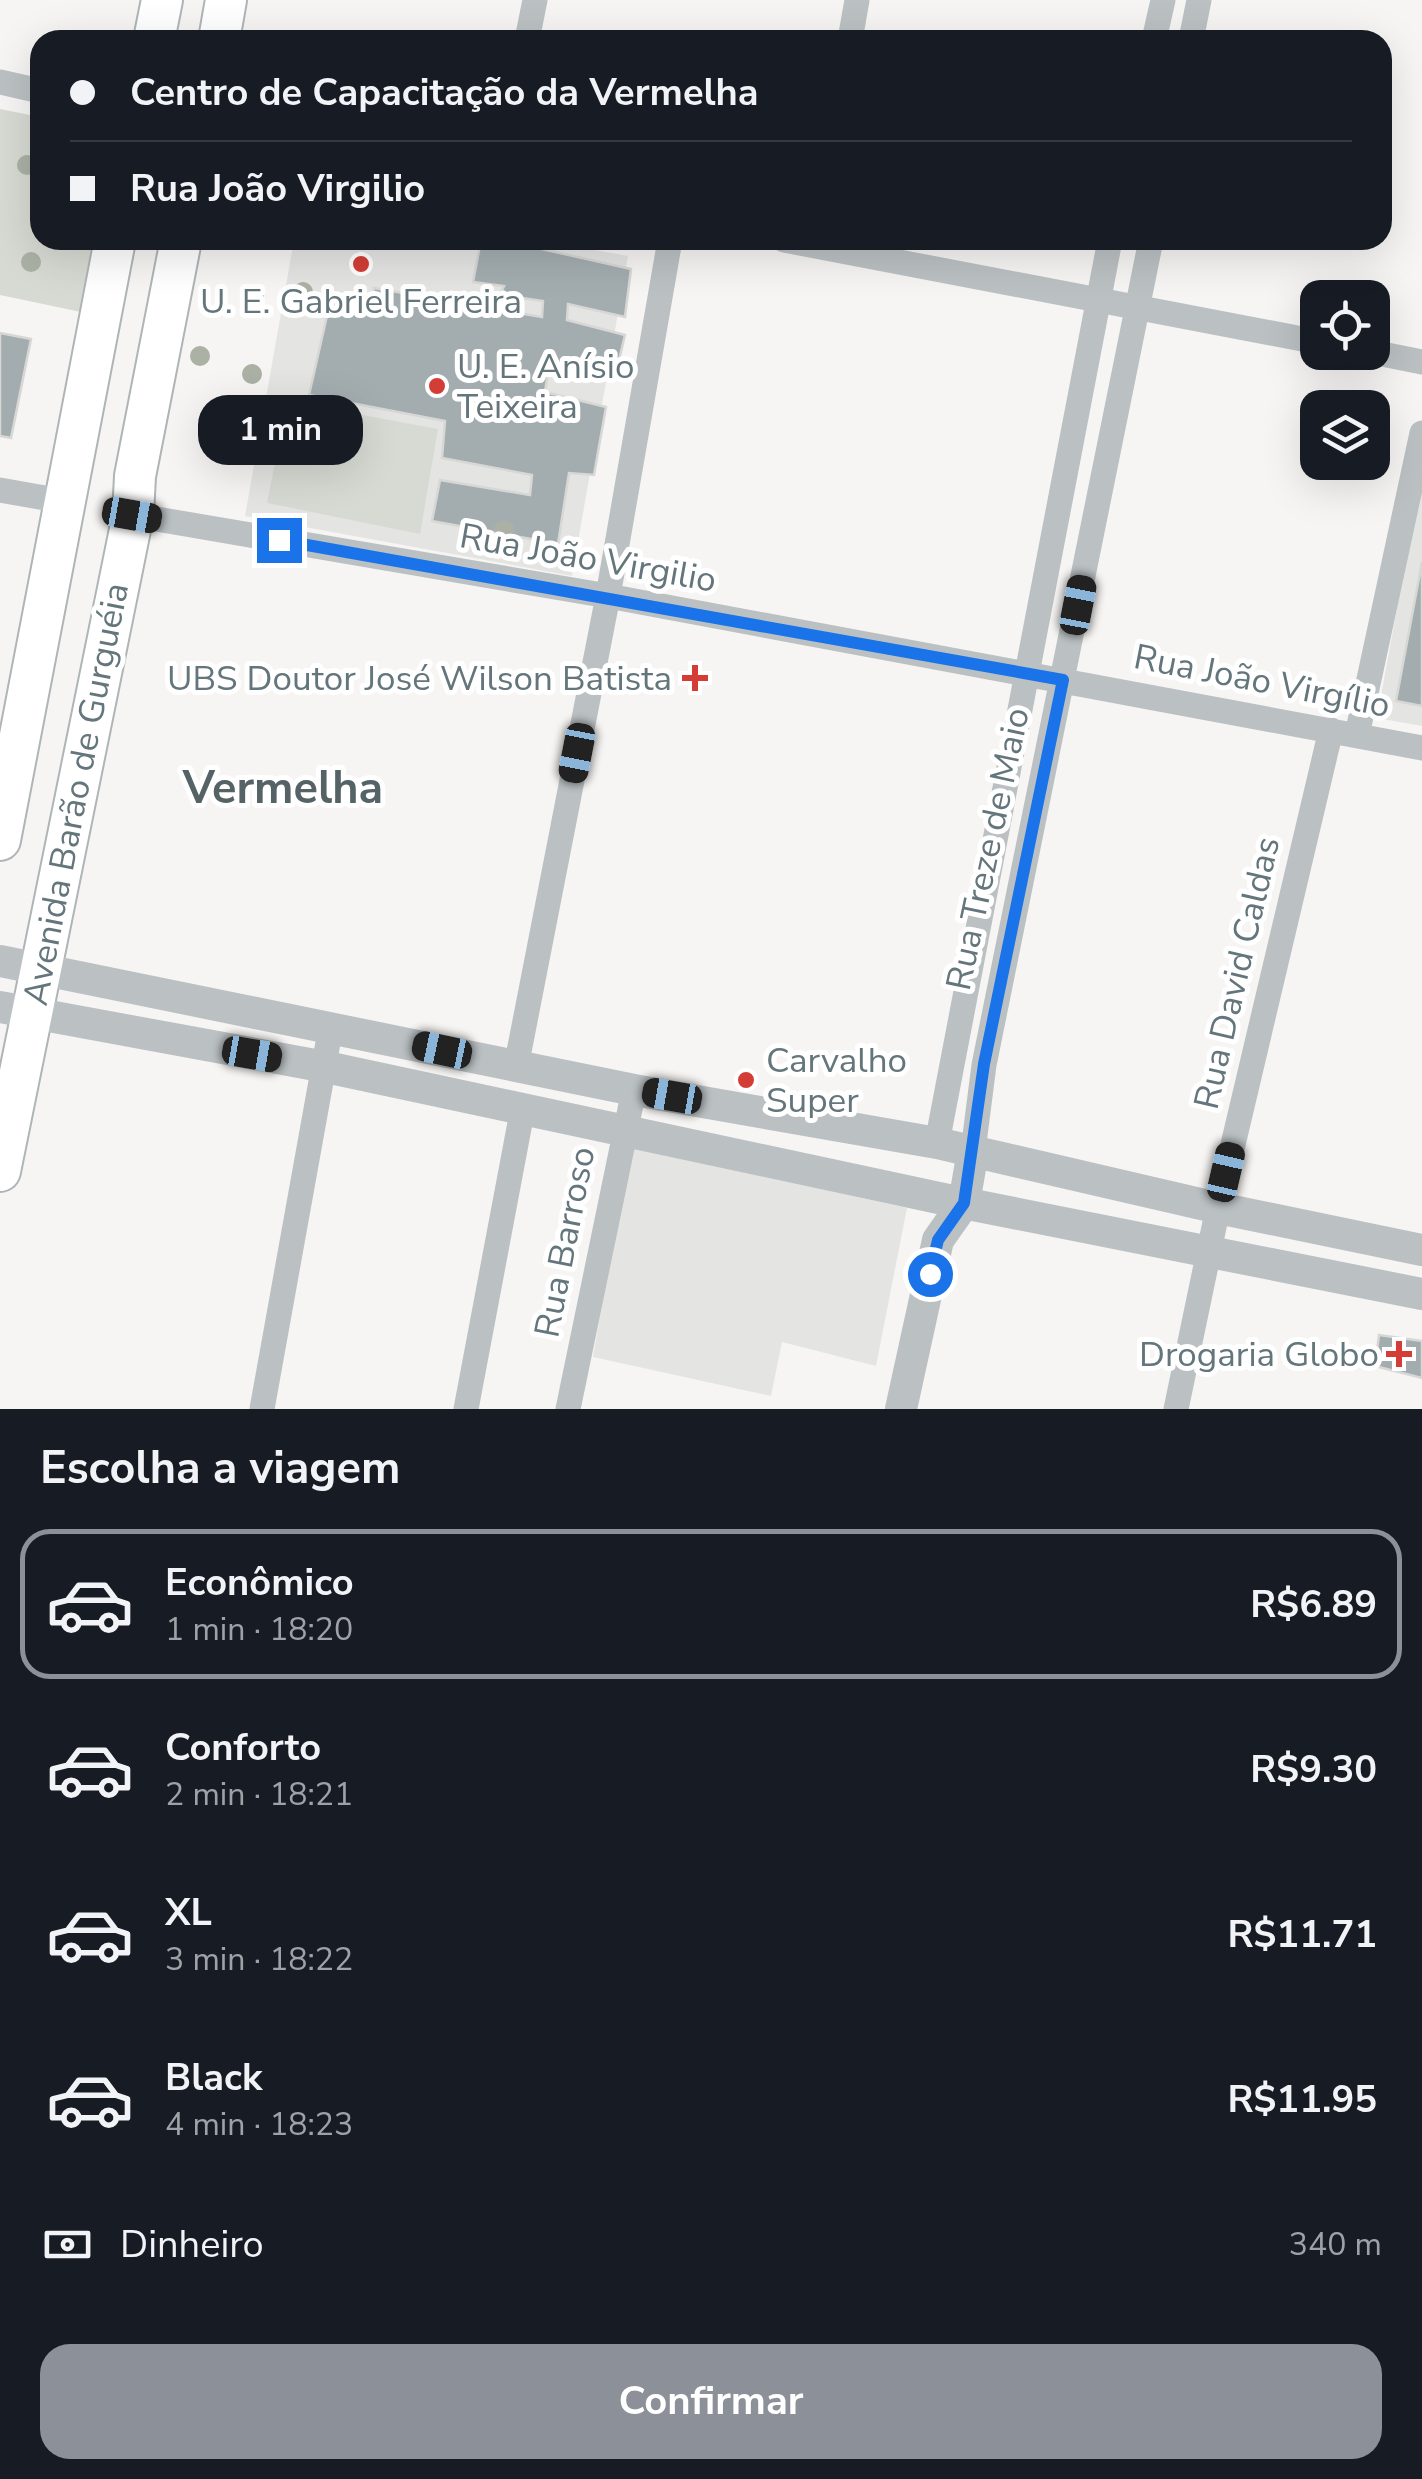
<!DOCTYPE html>
<html lang="pt">
<meta charset="utf-8">
<style>
body{margin:0;font-family:"Nunito Sans",sans-serif;background:#242831;color:#f1f3f6;height:100vh;display:flex;flex-direction:column;font-size:38px;white-space:nowrap}
*{box-sizing:border-box;margin:0}
p{font-size:32px;color:#9ea1a6}
.icon{flex:none;width:55px;height:55px;fill:none;stroke:currentColor;stroke-width:2;stroke-linecap:round;stroke-linejoin:round}
.map{position:relative;height:1409px;overflow:hidden}
.panel{display:flex;flex-direction:column;background:#171b24;flex:1}
.panel>*{flex:none}
.banner{position:absolute;left:30px;top:30px;width:1362px;height:220px;border-radius:30px;box-shadow:0 10px 40px #0002;display:grid;align-content:center;height:220px;padding:0 40px;background:#171b24}
.buttons{position:absolute;left:1300px;top:280px;display:grid;gap:20px}
.buttons a{display:grid;place-items:center;width:90px;height:90px;border-radius:20px;background:#171b24;box-shadow:0 10px 40px #0002;font-size:50px}
.end{position:absolute;width:45px;height:45px;margin:-22px;border:12px solid #1a73e8;background:#fff;box-shadow:0 0 0 5px #fff}
.from{border-radius:50%}
.bubble{position:absolute;height:70px;border-radius:30px;background:#171b24;box-shadow:0 10px 40px #0002;font-size:32px;font-weight:700;line-height:70px;text-align:center}
.car{position:absolute;width:30px;height:60px;margin:-30px -15px;border-radius:12px;box-shadow:0 0 8px 2px #0007;background:linear-gradient(#222 24%,#8ab4d8 0 40%,#222 0 76%,#8ab4d8 0 86%,#222 0)}
.banner b{display:flex;align-items:center;gap:35px;height:95px;font-size:38px}
.banner b+b{border-top:2px solid #363941}
.banner i{width:25px;height:25px;background:#f1f3f6}
ul{padding:0;list-style:none}
li{display:flex;align-items:center;gap:30px;height:150px;margin:0 20px 15px;padding:0 20px;border:5px solid transparent;border-radius:30px}
li div{flex:1}
li b{display:block;font-size:38px}
li em{font-style:normal;font-weight:700}
li.on{border-color:#8c9099}
li>.icon{width:90px;height:90px;stroke-width:1.5}
h2{padding:0 40px;font-size:45px;line-height:120px}
.pay{display:flex;align-items:center;gap:25px;height:110px;padding:0 40px;font-size:38px}
.pay p{margin-inline-start:auto}
.cta{display:flex;gap:20px;margin-top:auto;padding:20px 40px}
.cta a{flex:1;height:115px;border-radius:30px;background:#8c9099;color:#fff;font-size:40px;font-weight:700;line-height:115px;text-align:center}
.map>svg:first-child{display:block}
.built{fill:#e4e5e3}
.green{fill:#d7dad3}
.building{fill:#a3adaf;stroke:#d7d7d6;stroke-width:2.5}
.lines{fill:none;stroke-linecap:round;stroke-linejoin:round}
.primary-casing{stroke:#afb5b7;stroke-width:44}
.minor{stroke:#bbc1c3;stroke-width:25}
.tertiary{stroke:#bbc1c3;stroke-width:32}
.primary{stroke:#fff;stroke-width:40}
.tree{fill:#abb1a5}
.route{stroke:#1a73e8;stroke-width:12}
.poi-dot{fill:#d33d36;stroke:#fff;stroke-width:4}
.labels{text-anchor:middle;dominant-baseline:central;stroke-width:10;stroke-linejoin:round;paint-order:stroke}
.poi-label{font-size:35px;fill:#64767b;stroke:#fff;text-anchor:start}
.street-label{font-size:35px;fill:#64767b;stroke:#fff}
.district-label{font-size:45px;font-weight:bold;fill:#556367;stroke:#fff}
</style>
<div class="map">
<svg width="1422" height="1409" viewBox="0 0 1422 1409">
<rect width="100%" height="100%" fill="#f6f5f3"/>
<path class="built" d="M 294,240 L 539,240 L 628,256 L 572,576 L 245,516 Z
M 1422,471 L 1422,726 L 1377,718 Z
M 630,1146 L 907,1208 L 876,1366 L 782,1342 L 771,1396 L 593,1357 Z"/>
<path class="green" d="M 0,109 L 40,117 L 40,240 L 95,240 L 81,312 L 0,295 Z
M 287,401 L 438,429 L 420,534 L 267,503 Z"/>
<path class="building" d="M 481,240 L 502,240 L 631,269 L 625,317 L 568,304 L 567,320 L 625,335 L 615,377 L 549,365 L 545,392 L 606,407 L 594,475 L 569,473 L 558,544 L 432,521 L 440,480 L 530,495 L 532,475 L 442,458 L 445,421 L 309,395 L 331,298 L 372,303 L 374,288 L 542,317 L 543,301 L 500,295 L 504,286 L 473,282 Z
M 0,333 L 31,339 L 11,438 L 0,436 Z
M 1422,562 L 1422,706 L 1396,701 Z
M 1379,1335 L 1422,1341 L 1422,1378 L 1375,1366 Z"/>
<g class="lines">
<g class="primary-casing">
<path id="primary" d="M 154,40 L 162,0
M 219,40 L 226,0
M 0,840 L 115,240
M 0,1171 L 133,515 L 135,476 L 181,240"/>
</g>
<path class="minor" d="M 527,40 L 535,0
M 850,40 L 857,0
M 1154,40 L 1163,0
M 1191,40 L 1199,0
M 0,82 L 40,91
M 784,240 L 1318,342
M 1372,352 L 1422,362
M 0,490 L 62,501
M 133,515 L 608,596 L 1422,748
M 1357,735 L 1422,433
M 516,1067 L 608,596 L 670,240
M 937,1143 L 1110,240
M 973,1151 L 984,1065 L 1151,240
M 262,1409 L 331,1026
M 466,1409 L 523,1107
M 568,1409 L 634,1090
M 1176,1409 L 1218,1208 L 1331,730"/>
<path class="tertiary" d="M 0,961 L 634,1090 L 937,1143 L 1218,1208 L 1422,1250
M 0,1007 L 326,1067 L 948,1200 L 1422,1294
M 901,1409 L 938,1240 L 964,1203 L 973,1151"/>
<use href="#primary" class="primary"/>
</g>
<g class="tree">
<circle cx="27" cy="165" r="10"/>
<circle cx="31" cy="262" r="10"/>
<circle cx="303" cy="292" r="10"/>
<circle cx="254" cy="296" r="10"/>
<circle cx="200" cy="356" r="10"/>
<circle cx="252" cy="374" r="10"/>
<circle cx="211" cy="435" r="10"/>
<circle cx="504" cy="530" r="10"/>
</g>
<g class="lines">
<path class="route" d="M 279,540 L 1063,680 L 984,1064 L 964,1203 L 938,1240 L 930,1274"/>
</g>
<g class="poi-dot">
<circle cx="361" cy="264" r="10"/>
<circle cx="437" cy="386" r="10"/>
<path d="M690 663h10v10h10v10h-10v10h-10v-10h-10v-10h10z"/>
<circle cx="746" cy="1080" r="10"/>
<path d="M1394 1339h10v10h10v10h-10v10h-10v-10h-10v-10h10z"/>
</g>
<g class="labels">
<g class="poi-label">
<text x="361" y="301" text-anchor="middle">U. E. Gabriel Ferreira</text>
<text x="457" y="366">U. E. Anísio<tspan x="457" dy="40">Teixeira</tspan></text>
<text x="672" y="678" text-anchor="end">UBS Doutor José Wilson Batista</text>
<text x="766" y="1060">Carvalho<tspan x="766" dy="40">Super</tspan></text>
<text x="1379" y="1354" text-anchor="end">Drogaria Globo</text>
</g>
<g class="street-label">
<text transform="translate(588 558) rotate(10)">Rua João Virgilio</text>
<text transform="translate(1262 681) rotate(11)">Rua João Virgílio</text>
<text transform="translate(76 794) rotate(-79)">Avenida Barão de Gurguéia</text>
<text transform="translate(988 849) rotate(-78)">Rua Treze de Maio</text>
<text transform="translate(1237 973) rotate(-77)">Rua David Caldas</text>
<text transform="translate(565 1242) rotate(-79)">Rua Barroso</text>
</g>
<g class="district-label">
<text x="283" y="788">Vermelha</text>
</g>
</g>
</svg>
<div class="buttons">
<a><svg class="icon" aria-label="locate" viewBox="0 0 24 24"><circle cx="12" cy="12" r="6"/><path d="M12 2v4M12 18v4M2 12h4M18 12h4"/></svg></a>
<a><svg class="icon" aria-label="layers" viewBox="0 0 24 24"><path d="M12 4l9 5-9 5-9-5zM3 14l9 5 9-5"/></svg></a>
</div>
<i class="end from" style="left:930px;top:1274px"></i>
<i class="end" style="left:279px;top:540px"></i>
<div class="bubble" style="left:198px;top:395px;width:165px">1 min</div>
<i class="car" style="left:132px;top:515px;rotate:100deg"></i>
<i class="car" style="left:1078px;top:605px;rotate:11deg"></i>
<i class="car" style="left:577px;top:753px;rotate:191deg"></i>
<i class="car" style="left:442px;top:1050px;rotate:282deg"></i>
<i class="car" style="left:252px;top:1054px;rotate:100deg"></i>
<i class="car" style="left:672px;top:1096px;rotate:280deg"></i>
<i class="car" style="left:1226px;top:1172px;rotate:13deg"></i>
<div class="banner">
<b><i class="from"></i>Centro de Capacitação da Vermelha</b>
<b><i></i>Rua João Virgilio</b>
</div>
</div>
<section class="panel">
<h2>Escolha a viagem</h2>
<ul>
<li class="on"><svg class="icon" aria-label="car" viewBox="0 0 24 24"><path d="M5 17H2v-5l4-1 3-4h7l3 4 3 1v5h-3M9 17h6M6 11h13"/><circle cx="7" cy="17" r="2"/><circle cx="17" cy="17" r="2"/></svg><div><b>Econômico</b><p>1 min · 18:20</p></div><em>R$6.89</em></li>
<li><svg class="icon" aria-label="car" viewBox="0 0 24 24"><path d="M5 17H2v-5l4-1 3-4h7l3 4 3 1v5h-3M9 17h6M6 11h13"/><circle cx="7" cy="17" r="2"/><circle cx="17" cy="17" r="2"/></svg><div><b>Conforto</b><p>2 min · 18:21</p></div><em>R$9.30</em></li>
<li><svg class="icon" aria-label="car" viewBox="0 0 24 24"><path d="M5 17H2v-5l4-1 3-4h7l3 4 3 1v5h-3M9 17h6M6 11h13"/><circle cx="7" cy="17" r="2"/><circle cx="17" cy="17" r="2"/></svg><div><b>XL</b><p>3 min · 18:22</p></div><em>R$11.71</em></li>
<li><svg class="icon" aria-label="car" viewBox="0 0 24 24"><path d="M5 17H2v-5l4-1 3-4h7l3 4 3 1v5h-3M9 17h6M6 11h13"/><circle cx="7" cy="17" r="2"/><circle cx="17" cy="17" r="2"/></svg><div><b>Black</b><p>4 min · 18:23</p></div><em>R$11.95</em></li>
</ul>
<div class="pay"><svg class="icon" aria-label="cash" viewBox="0 0 24 24"><path d="M3 7h18v10H3z"/><circle cx="12" cy="12" r="2"/></svg>Dinheiro<p>340 m</p></div>
<div class="cta"><a>Confirmar</a></div>
</section>
